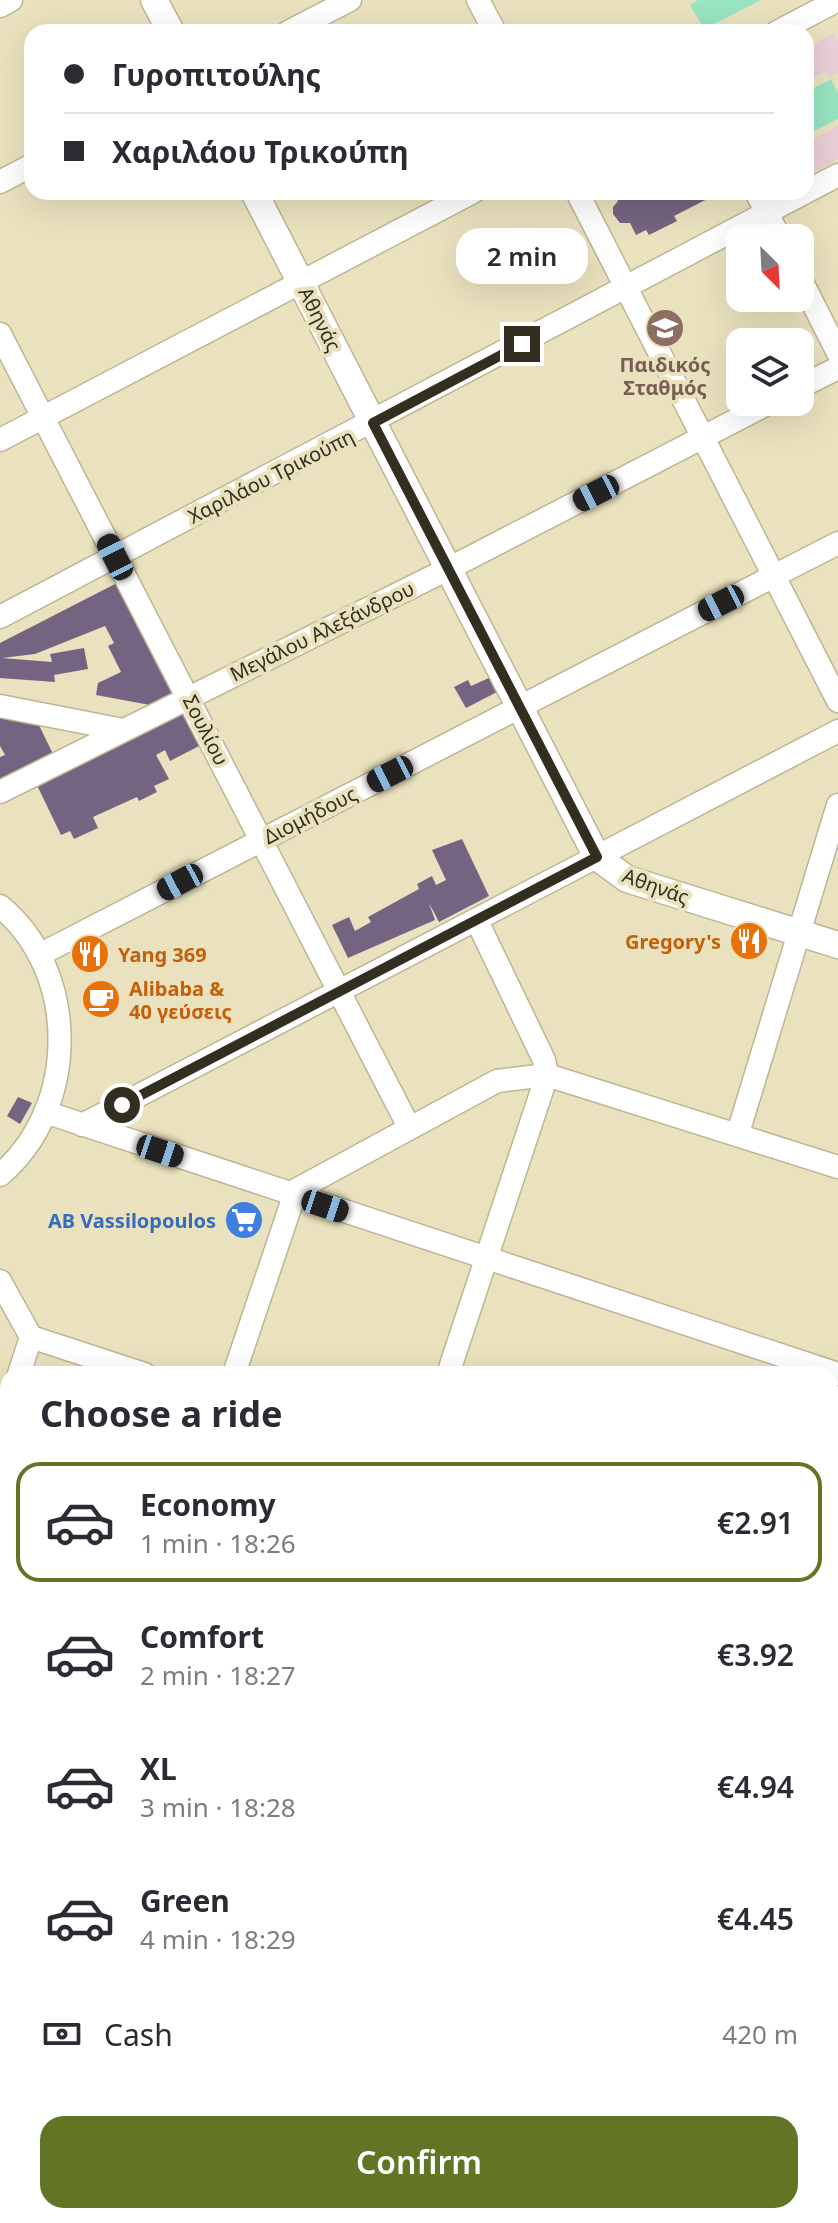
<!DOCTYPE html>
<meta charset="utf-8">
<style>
body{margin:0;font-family:"Noto Sans",sans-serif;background:#f7f7f7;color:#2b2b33;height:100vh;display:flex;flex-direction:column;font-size:30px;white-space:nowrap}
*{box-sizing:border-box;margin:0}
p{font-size:26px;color:#7c7c81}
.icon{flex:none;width:44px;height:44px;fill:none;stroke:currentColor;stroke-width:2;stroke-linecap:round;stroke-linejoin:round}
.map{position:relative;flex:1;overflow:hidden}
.sheet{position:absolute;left:0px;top:1366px;width:838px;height:858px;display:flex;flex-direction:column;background:#fff;border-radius:24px 24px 0 0;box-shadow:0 8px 32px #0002}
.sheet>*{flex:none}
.guide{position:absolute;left:24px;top:24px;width:790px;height:176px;border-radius:24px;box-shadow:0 8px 32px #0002;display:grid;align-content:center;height:176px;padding:0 40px;background:#fff}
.needle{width:52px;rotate:156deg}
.buttons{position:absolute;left:726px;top:224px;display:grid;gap:16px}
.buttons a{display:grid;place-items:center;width:88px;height:88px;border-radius:16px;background:#fff;box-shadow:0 8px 32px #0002;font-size:40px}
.end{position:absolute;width:36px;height:36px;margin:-18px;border:10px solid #322f21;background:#fff;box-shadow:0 0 0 4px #fff}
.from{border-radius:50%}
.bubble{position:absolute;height:56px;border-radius:24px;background:#fff;box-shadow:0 8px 32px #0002;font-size:26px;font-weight:600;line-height:56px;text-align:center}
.car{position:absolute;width:24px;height:48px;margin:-24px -12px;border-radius:10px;box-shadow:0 0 6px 2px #0007;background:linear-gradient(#222 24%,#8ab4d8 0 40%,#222 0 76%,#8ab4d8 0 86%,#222 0)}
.guide b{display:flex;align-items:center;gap:28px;height:76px;font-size:30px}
.guide b+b{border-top:2px solid #e1e1e2}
.guide i{width:20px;height:20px;background:#2b2b33}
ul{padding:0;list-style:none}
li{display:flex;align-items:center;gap:24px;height:120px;margin:0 16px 12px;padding:0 24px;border:4px solid transparent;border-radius:24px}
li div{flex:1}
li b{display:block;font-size:30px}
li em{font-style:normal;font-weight:600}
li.current{border-color:#617525}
li>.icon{width:72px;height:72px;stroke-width:1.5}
h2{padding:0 40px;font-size:36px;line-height:96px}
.pay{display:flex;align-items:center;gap:20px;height:88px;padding:0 40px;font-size:30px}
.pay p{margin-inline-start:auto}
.cta{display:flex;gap:16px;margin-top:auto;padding:16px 40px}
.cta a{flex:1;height:92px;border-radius:24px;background:#617525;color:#fff;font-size:32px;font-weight:600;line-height:92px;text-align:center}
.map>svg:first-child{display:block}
.education{fill:#e9cfd7}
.green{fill:#97e4c1}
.building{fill:#756481}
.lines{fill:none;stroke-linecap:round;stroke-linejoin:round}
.minor-casing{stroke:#beb593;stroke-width:25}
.major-casing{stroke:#beb593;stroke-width:29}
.minor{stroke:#fff;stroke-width:22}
.major{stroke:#fff;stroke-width:26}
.route{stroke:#322f21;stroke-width:10}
.labels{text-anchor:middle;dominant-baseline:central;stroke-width:8;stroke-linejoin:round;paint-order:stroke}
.street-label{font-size:20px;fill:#322f21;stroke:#eae2be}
.education-label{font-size:20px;font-weight:bold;fill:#785e54;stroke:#eae2be}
.food-label{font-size:20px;font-weight:bold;fill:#c56008;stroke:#eae2be;text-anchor:start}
.shop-label{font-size:20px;font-weight:bold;fill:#366cbe;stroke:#eae2be;text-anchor:end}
</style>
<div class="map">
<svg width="838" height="2223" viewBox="0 0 838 2223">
<rect width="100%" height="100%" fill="#eae2be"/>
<path class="education" d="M 834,33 L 838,41 L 838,73 L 829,78 L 825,71 L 806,81 L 806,48 Z
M 838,126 L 838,159 L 806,176 L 806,143 Z"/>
<path class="green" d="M 698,0 L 761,0 L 704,29 L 690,5 Z
M 831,79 L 838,93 L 838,119 L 806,135 L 806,92 Z"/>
<path class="building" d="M 613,192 L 721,192 L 674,216 L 677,221 L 649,235 L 646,230 L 636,235 L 630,223 L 620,223 L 613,214 L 613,207 L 618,201 Z
M 117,583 L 175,692 L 150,705 L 96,695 L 98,683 L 121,672 L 108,646 L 114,643 L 105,626 L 35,654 L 2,658 L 52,662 L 50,654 L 84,648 L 88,669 L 54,675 L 55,682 L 0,678 L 0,643 Z
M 491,677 L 499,691 L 466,708 L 454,687 L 468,680 L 471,686 Z
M 188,703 L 207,742 L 170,761 L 165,750 L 156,755 L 169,779 L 154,786 L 157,792 L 139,801 L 137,797 L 93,817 L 98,828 L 74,839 L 70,831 L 61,835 L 34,779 Z
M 0,715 L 36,719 L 53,754 L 0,779 L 0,757 L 5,755 L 0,746 Z
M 462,839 L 489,896 L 439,922 L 429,903 L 435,920 L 348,958 L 332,925 L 349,917 L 355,931 L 371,922 L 368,917 L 419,889 L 417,884 L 432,876 L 436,885 L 446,880 L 432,850 Z
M 18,1097 L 32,1103 L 20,1124 L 7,1116 Z"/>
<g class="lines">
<g class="minor-casing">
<path id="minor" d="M 478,0 L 495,32
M 0,6 L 11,0
M 288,32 L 350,0
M 777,32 L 838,0
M 0,182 L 32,165
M 577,192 L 838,701
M 756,192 L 780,238
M 800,278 L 838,353
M 0,334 L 409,1127
M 800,387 L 838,368
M 0,440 L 473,192
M 0,617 L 838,175
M 0,706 L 123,730
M 0,792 L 448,569 L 771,402
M 0,906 C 80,972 79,1108 0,1175
M 39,955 L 838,543
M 45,1112 L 838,1374
M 82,1125 L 838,731
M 738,1133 L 838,805
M 0,1281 L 31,1337
M 31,1337 L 144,1374
M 19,1374 L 31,1337
M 234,1374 L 296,1190 L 497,1081 L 547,1075 L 838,1167
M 448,1374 L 547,1075 L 544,1060 L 477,921
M 0,1438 L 8,1412
M 0,1534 L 8,1536
M 830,1590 L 838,1593
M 0,1751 L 8,1753
M 830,1805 L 838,1807
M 0,1966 L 8,1969
M 830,2019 L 838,2022
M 0,2106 L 8,2081
M 0,2177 L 8,2178
M 779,2216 L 800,2223
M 169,2223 L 173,2216
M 354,2223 L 357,2216"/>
</g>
<g class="major-casing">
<path id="major" d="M 154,0 L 171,32
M 254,192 L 597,857 L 627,879 L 838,945
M 830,1536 L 838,1510
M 618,2223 L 620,2216"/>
</g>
<use href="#minor" class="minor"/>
<use href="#major" class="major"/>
</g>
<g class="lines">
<path class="route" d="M 122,1105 L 597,857 L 373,423 L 522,344"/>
</g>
<defs>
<g id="school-disc" transform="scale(2)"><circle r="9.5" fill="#8d6e63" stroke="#eae2be"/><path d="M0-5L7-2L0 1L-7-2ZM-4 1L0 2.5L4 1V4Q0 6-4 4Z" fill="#fff"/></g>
<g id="restaurant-disc" transform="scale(2)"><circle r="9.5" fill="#e8710a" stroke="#eae2be"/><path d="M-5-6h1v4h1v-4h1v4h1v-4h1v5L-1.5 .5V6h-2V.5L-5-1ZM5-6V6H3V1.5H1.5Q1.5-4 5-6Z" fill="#fff"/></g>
<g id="cafe-disc" transform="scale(2)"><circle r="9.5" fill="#e8710a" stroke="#eae2be"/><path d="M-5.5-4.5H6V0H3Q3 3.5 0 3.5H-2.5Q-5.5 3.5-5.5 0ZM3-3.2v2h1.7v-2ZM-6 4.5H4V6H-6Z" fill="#fff"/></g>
<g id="supermarket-disc" transform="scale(2)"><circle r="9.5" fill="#3f7fe0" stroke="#eae2be"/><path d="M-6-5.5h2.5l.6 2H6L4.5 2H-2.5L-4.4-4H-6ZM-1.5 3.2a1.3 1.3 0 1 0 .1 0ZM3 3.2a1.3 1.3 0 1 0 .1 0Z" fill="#fff"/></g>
</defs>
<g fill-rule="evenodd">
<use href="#school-disc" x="665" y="328"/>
<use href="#restaurant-disc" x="749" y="941"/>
<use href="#restaurant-disc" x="90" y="954"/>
<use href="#cafe-disc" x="101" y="999"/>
<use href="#supermarket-disc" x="244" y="1220"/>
</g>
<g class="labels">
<g class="street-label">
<text transform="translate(320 319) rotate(63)">Αθηνάς</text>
<text transform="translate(271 476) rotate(-27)">Χαριλάου Τρικούπη</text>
<text transform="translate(322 631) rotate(-26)">Μεγάλου Αλεξάνδρου</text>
<text transform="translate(206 730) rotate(63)">Σουλίου</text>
<text transform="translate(310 815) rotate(-27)">Διομήδους</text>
<text transform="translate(656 886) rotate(20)">Αθηνάς</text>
</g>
<g class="education-label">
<text x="665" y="364">Παιδικός<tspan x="665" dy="23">Σταθμός</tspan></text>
</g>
<g class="food-label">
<text x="721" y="941" text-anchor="end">Gregory's</text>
<text x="118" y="954">Yang 369</text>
<text x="129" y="988">Alibaba &amp;<tspan x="129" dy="23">40 γεύσεις</tspan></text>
</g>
<g class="shop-label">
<text x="216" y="1220">AB Vassilopoulos</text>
</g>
</g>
</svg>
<div class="buttons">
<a><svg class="needle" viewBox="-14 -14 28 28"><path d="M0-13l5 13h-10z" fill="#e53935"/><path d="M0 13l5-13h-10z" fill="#7c7c81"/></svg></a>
<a><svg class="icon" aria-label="layers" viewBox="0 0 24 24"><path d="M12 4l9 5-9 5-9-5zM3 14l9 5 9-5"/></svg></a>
</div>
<i class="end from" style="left:122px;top:1105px"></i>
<i class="end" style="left:522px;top:344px"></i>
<div class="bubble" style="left:456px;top:228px;width:132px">2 min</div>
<i class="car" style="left:596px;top:493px;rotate:243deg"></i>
<i class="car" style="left:115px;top:557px;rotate:333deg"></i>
<i class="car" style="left:721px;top:603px;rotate:243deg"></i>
<i class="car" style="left:390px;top:774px;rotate:243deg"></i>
<i class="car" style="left:180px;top:882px;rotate:242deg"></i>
<i class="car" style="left:160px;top:1151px;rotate:108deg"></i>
<i class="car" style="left:325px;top:1206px;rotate:108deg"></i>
<div class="guide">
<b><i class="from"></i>Γυροπιτούλης</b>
<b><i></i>Χαριλάου Τρικούπη</b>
</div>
<section class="sheet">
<h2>Choose a ride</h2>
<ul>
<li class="current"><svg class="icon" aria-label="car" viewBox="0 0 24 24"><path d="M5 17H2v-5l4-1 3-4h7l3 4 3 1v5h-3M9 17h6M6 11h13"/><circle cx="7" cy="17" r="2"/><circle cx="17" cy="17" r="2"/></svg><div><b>Economy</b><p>1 min · 18:26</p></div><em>€2.91</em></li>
<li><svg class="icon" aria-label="car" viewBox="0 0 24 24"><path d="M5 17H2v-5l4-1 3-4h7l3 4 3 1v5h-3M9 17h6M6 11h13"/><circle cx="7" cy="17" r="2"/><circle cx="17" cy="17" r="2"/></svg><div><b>Comfort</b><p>2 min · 18:27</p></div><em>€3.92</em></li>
<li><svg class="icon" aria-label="car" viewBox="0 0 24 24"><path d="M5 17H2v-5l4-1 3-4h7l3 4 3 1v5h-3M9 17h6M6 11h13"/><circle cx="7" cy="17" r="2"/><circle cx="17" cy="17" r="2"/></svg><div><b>XL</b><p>3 min · 18:28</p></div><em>€4.94</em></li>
<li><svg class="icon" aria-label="car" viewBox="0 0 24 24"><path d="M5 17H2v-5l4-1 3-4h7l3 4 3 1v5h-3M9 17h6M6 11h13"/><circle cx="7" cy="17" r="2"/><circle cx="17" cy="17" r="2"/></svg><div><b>Green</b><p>4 min · 18:29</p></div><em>€4.45</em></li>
</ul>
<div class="pay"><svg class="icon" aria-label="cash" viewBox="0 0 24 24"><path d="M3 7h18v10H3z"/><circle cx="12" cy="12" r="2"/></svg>Cash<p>420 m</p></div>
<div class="cta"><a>Confirm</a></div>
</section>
</div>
